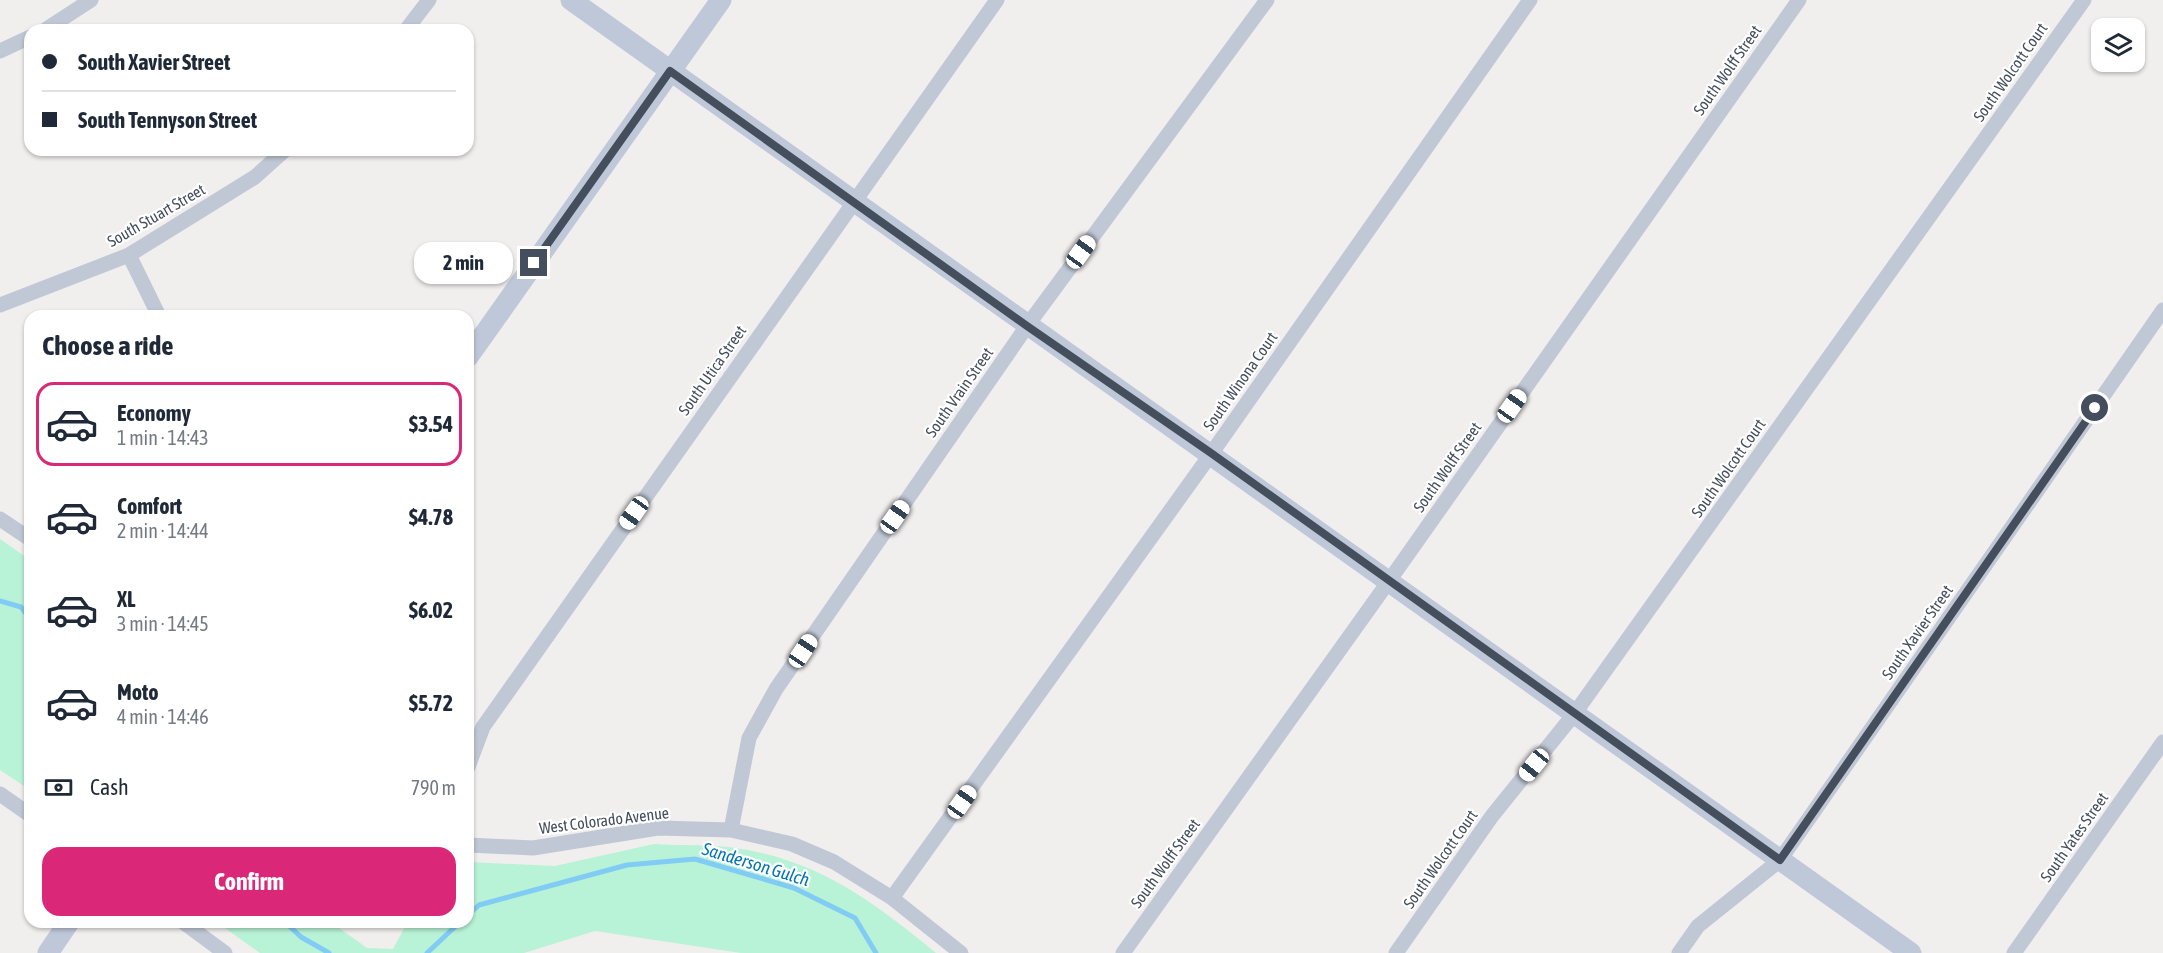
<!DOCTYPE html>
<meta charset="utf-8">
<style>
body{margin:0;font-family:"Asap Condensed",sans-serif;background:#f6f6f7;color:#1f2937;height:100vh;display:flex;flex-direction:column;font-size:22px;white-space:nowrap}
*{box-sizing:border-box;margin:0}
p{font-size:20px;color:#747a83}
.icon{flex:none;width:33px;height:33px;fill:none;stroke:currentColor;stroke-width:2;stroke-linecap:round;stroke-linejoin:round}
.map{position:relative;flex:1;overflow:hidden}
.sheet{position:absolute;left:24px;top:310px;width:450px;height:618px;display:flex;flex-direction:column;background:#fff;border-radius:18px;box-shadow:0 2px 4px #0004}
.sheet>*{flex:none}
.banner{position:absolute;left:24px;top:24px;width:450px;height:132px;border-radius:18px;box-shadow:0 2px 4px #0004;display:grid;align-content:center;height:132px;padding:0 18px;background:#fff}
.fabs{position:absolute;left:2091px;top:18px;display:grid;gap:12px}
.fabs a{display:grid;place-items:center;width:54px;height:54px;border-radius:12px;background:#fff;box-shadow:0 2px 4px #0004;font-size:30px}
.end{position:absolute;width:27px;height:27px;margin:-14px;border:8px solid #444e5d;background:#fff;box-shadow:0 0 0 3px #fff}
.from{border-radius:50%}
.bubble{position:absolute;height:42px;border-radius:18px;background:#fff;box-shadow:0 2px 4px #0004;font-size:20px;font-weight:700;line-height:42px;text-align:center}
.car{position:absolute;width:18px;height:36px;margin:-18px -9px;border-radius:8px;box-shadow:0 0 4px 2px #0007;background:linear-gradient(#fff 24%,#345 0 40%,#fff 0 76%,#345 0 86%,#fff 0)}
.banner b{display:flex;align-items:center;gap:21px;height:57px;font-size:22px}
.banner b+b{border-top:2px solid #e0e1e3}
.banner i{width:15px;height:15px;background:#1f2937}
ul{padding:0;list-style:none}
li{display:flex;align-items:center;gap:18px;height:84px;margin:0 12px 9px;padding:0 6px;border:3px solid transparent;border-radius:18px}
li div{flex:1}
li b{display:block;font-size:22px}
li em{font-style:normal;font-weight:700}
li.current{border-color:#db2777}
li>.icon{width:54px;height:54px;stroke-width:1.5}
h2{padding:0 18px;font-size:27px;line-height:72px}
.pay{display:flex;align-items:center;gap:15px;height:66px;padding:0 18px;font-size:22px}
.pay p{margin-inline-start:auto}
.cta{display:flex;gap:12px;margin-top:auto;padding:12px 18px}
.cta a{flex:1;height:69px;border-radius:18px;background:#db2777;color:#fff;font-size:24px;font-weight:700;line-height:69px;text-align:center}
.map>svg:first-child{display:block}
.green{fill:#b8f3d7}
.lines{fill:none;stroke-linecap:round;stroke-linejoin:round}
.stream{stroke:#81ccf4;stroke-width:5}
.street{stroke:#c0c8d5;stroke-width:15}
.secondary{stroke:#bfc8d9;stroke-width:21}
.route{stroke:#444e5d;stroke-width:8}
.labels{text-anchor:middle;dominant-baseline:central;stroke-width:4.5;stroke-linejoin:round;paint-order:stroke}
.street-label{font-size:16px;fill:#444e5d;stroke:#fff}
.water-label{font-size:18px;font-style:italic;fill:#0076b5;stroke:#fff}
</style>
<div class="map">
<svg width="2163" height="953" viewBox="0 0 2163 953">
<rect width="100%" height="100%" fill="#f1eeee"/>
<path class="green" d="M 0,539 L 30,560 L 30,790 L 0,770 Z
M 654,844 C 681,846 709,844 736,848 C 820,861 872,901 936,953 L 741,953 L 595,931 L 524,953 L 260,953 L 218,923 L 332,923 L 367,948 L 393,949 L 407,923 L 468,922 L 468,862 L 555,866 Z"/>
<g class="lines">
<path class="stream" d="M 0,601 L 21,607 L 30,619
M 468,915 L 479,905 L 627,865 L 695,859 L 794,888 L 855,918 L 876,953
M 285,922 L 301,937 L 329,953
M 427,953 L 460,922"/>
<path class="street" d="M 45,30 L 91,0
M 406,30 L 429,0
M 0,51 L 30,37
M 129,255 L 159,316
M 0,305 L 129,255 L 255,177 L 285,150
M 0,519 L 30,539
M 468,767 L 483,727 L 997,0
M 0,794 L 30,815
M 731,830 L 749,738 L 776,689 L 1027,326 L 1267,0
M 468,845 L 533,848 L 658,828 L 731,830 L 792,844 L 834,862 L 892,898 L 961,953
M 892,898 L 1211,454 L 1530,0
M 183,922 L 225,953
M 1123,953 L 1389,581 L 1799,0
M 1396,953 L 1492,816 L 1575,713 L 2084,0
M 1679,953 L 1698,926 L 1780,860 L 2163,310
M 2014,953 L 2163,742"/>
<path class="secondary" d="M 571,0 L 1911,953
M 468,357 L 721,0
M 48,953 L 69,922"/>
</g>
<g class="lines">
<path class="route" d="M 534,263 L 670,71 L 1027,326 L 1211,453 L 1780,860 L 2095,408"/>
</g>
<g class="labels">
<g class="street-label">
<text transform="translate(1727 70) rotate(-55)">South Wolff Street</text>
<text transform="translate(2010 72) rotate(-55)">South Wolcott Court</text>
<text transform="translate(156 215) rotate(-30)">South Stuart Street</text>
<text transform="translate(712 370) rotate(-55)">South Utica Street</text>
<text transform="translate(1240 381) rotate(-55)">South Winona Court</text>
<text transform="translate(959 392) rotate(-55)">South Vrain Street</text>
<text transform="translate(1447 467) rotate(-55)">South Wolff Street</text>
<text transform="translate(1728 468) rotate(-55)">South Wolcott Court</text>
<text transform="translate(1917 632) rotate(-55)">South Xavier Street</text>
<text transform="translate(604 820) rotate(-7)">West Colorado Avenue</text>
<text transform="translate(2074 837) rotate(-55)">South Yates Street</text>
<text transform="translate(1440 859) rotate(-55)">South Wolcott Court</text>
<text transform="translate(1165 863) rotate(-54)">South Wolff Street</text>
</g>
<g class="water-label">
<text transform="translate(756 864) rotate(17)">Sanderson Gulch</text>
</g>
</g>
</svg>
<div class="fabs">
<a><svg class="icon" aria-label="layers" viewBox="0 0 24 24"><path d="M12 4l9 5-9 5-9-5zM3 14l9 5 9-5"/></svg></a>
</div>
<i class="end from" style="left:2095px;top:408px"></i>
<i class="end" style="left:534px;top:263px"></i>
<div class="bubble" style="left:414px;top:242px;width:99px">2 min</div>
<i class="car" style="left:1081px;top:252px;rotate:36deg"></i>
<i class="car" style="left:1512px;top:406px;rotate:35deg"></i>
<i class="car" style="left:634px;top:513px;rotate:215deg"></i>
<i class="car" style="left:895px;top:517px;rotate:35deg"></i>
<i class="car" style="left:803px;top:651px;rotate:34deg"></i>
<i class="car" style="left:1534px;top:765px;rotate:219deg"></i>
<i class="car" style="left:962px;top:802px;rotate:35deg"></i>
<div class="banner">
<b><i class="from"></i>South Xavier Street</b>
<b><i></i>South Tennyson Street</b>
</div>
<section class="sheet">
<h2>Choose a ride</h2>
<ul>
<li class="current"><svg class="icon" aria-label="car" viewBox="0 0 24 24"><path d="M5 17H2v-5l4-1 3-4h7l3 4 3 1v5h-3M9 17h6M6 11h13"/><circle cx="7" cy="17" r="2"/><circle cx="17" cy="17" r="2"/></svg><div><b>Economy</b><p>1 min · 14:43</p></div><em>$3.54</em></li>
<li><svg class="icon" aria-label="car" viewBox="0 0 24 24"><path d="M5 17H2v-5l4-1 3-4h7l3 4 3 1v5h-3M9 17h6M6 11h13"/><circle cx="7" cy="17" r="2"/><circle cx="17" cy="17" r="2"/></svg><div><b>Comfort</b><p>2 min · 14:44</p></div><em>$4.78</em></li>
<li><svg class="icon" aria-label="car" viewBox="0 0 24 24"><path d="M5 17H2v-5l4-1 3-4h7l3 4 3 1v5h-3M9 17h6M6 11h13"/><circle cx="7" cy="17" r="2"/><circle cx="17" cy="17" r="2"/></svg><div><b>XL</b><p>3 min · 14:45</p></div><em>$6.02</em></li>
<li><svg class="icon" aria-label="car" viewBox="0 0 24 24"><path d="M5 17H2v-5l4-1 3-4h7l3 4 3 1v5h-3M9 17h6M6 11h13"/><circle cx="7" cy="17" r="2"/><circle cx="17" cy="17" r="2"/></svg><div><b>Moto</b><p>4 min · 14:46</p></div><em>$5.72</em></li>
</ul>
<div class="pay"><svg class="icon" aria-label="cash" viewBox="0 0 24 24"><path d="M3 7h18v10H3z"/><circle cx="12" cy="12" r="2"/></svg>Cash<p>790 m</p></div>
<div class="cta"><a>Confirm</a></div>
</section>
</div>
